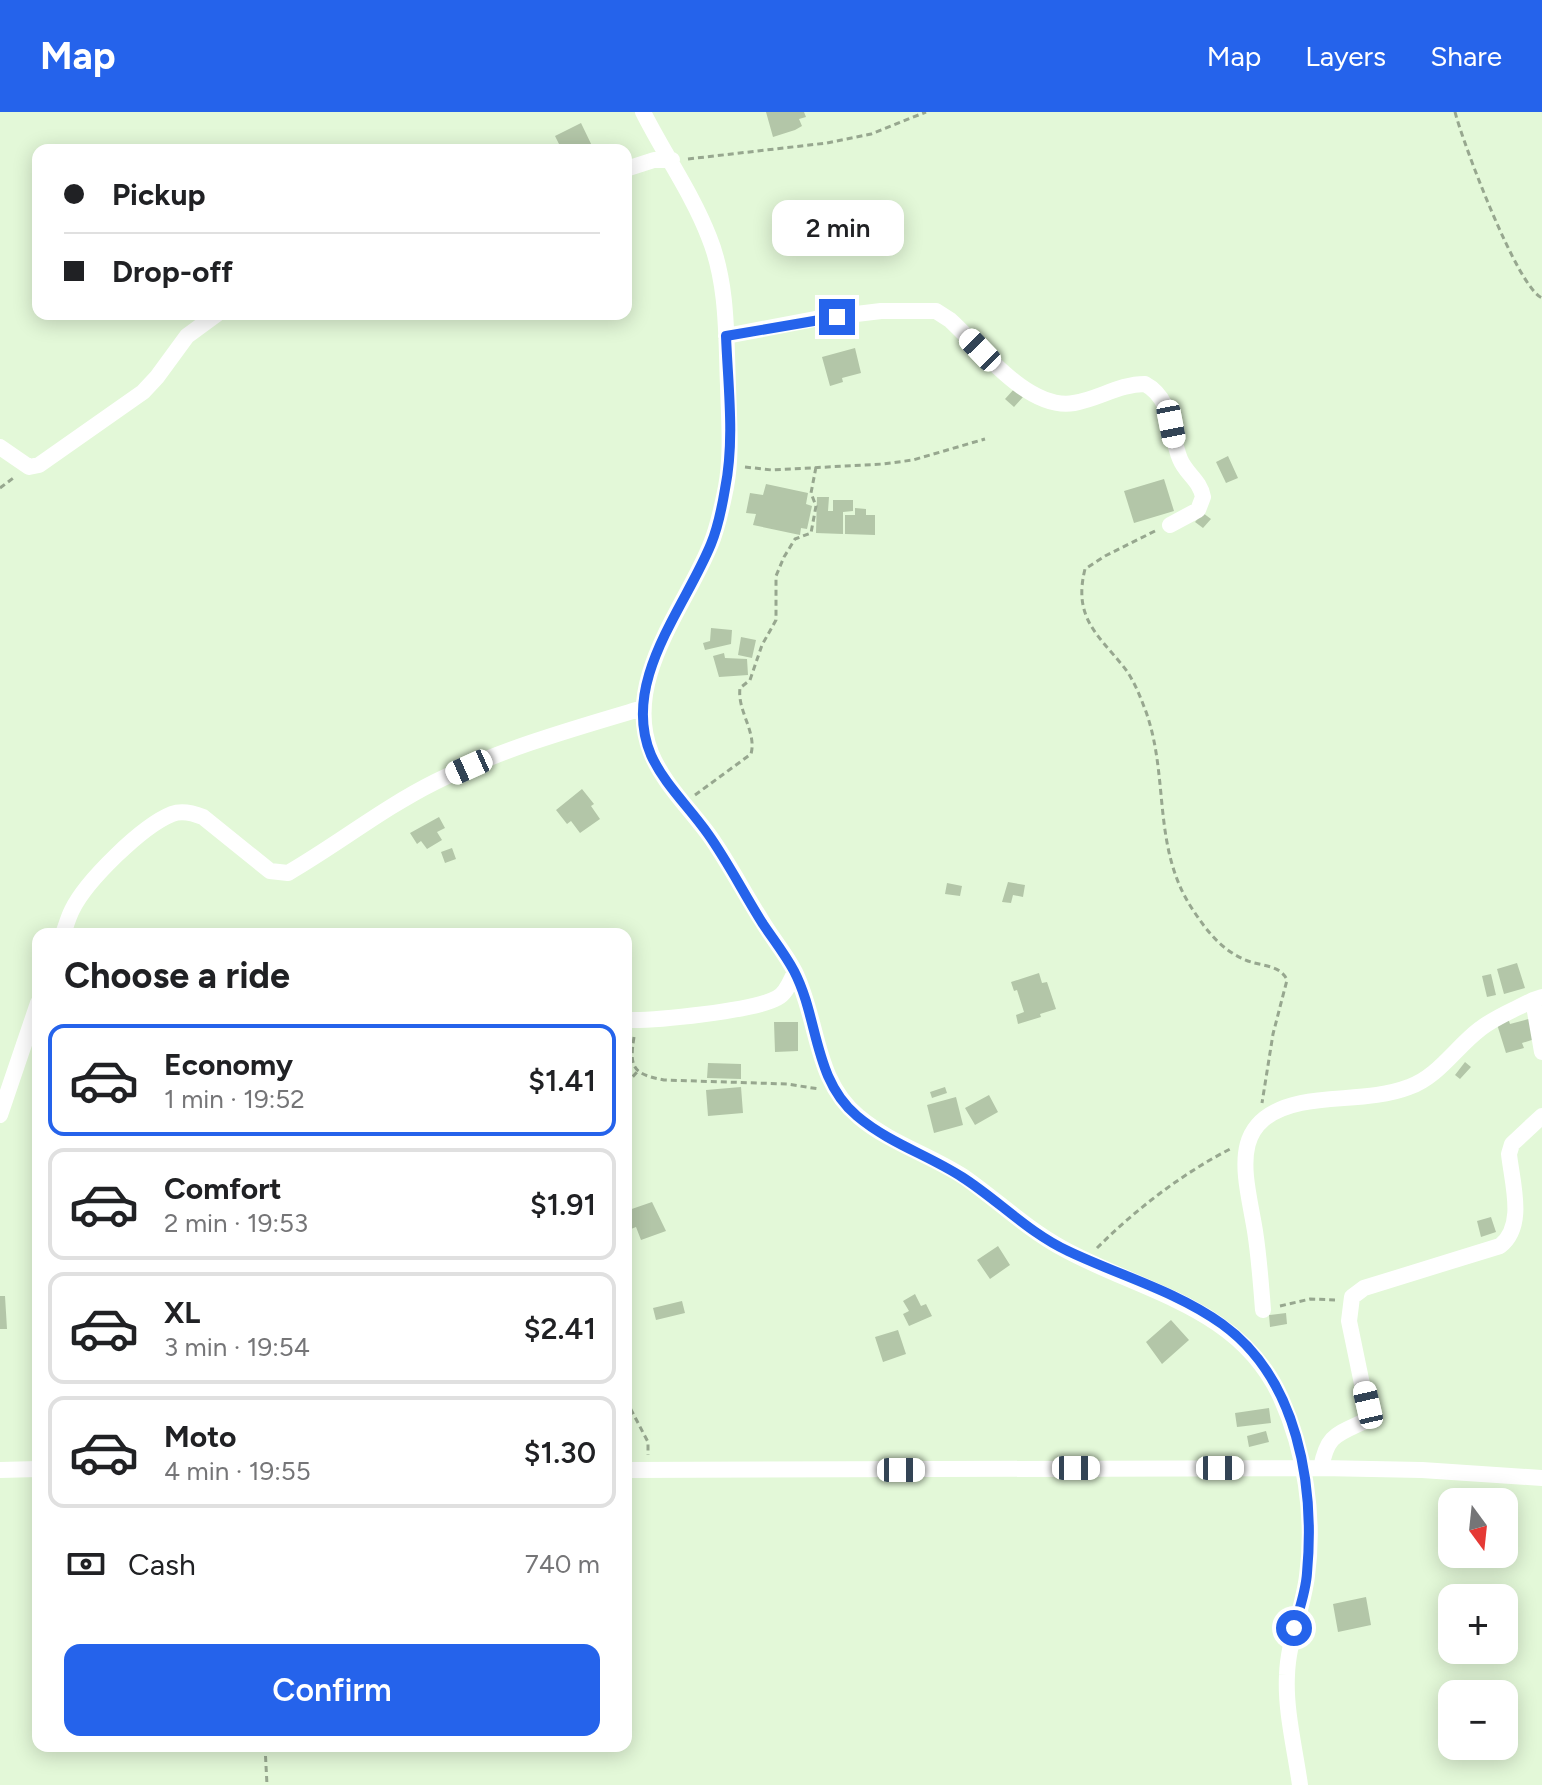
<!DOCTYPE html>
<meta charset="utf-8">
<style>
body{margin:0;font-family:Figtree,sans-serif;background:#f6f6f6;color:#202124;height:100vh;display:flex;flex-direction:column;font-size:30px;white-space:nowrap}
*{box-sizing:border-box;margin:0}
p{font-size:26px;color:#757577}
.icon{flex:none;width:44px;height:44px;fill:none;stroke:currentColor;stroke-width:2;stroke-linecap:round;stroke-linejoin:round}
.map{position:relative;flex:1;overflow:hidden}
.details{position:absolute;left:32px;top:816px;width:600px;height:824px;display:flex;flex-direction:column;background:#fff;border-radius:16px;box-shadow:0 4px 20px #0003}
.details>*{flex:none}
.banner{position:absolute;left:32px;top:32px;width:600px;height:176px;border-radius:16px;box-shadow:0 4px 20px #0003;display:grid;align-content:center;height:176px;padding:0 32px;background:#fff}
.needle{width:52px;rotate:165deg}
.fabs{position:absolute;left:1438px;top:1376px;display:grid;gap:16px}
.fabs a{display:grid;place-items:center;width:80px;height:80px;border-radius:16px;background:#fff;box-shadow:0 4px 20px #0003;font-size:40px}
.end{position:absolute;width:36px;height:36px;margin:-18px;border:10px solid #2563eb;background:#fff;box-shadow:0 0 0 4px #fff}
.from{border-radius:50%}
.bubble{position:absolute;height:56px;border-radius:16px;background:#fff;box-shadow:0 4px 20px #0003;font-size:26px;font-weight:600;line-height:56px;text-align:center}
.car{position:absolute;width:24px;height:48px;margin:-24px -12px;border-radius:10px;box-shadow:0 0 6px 2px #0007;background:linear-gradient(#fff 24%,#345 0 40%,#fff 0 76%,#345 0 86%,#fff 0)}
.banner b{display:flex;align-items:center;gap:28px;height:76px;font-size:30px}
.banner b+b{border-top:2px solid #e0e0e0}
.banner i{width:20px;height:20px;background:#202124}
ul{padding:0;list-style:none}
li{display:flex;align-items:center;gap:24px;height:112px;margin:0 16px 12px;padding:0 16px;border:4px solid #e0e0e0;border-radius:16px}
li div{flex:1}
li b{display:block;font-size:30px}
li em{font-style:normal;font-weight:600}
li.current{border-color:#2563eb}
li>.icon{width:72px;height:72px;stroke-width:1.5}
h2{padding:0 32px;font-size:36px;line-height:96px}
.pay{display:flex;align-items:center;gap:20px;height:88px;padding:0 32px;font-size:30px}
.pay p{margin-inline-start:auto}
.button{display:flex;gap:16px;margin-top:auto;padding:16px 32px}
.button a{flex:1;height:92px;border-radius:16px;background:#2563eb;color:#fff;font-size:32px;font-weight:600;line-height:92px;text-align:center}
header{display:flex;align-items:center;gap:48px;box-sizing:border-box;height:112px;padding:0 40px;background:#2563eb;color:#fff}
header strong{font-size:38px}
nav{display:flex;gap:44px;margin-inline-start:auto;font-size:28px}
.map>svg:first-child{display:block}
.building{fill:#b3c6a8}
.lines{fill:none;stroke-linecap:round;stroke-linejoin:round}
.path{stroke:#97a78f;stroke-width:3;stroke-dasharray:6 4;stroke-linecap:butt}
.minor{stroke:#fff;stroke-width:16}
.route{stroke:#2563eb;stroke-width:10}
</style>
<header>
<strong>Map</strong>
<nav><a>Map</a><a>Layers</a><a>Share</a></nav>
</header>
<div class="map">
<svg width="1542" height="1673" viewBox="0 0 1542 1673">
<rect width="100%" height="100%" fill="#e3f8d8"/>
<path class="building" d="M 766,0 L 804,0 L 806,5 L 799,7 L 802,14 L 795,18 L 773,25 Z
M 581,11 L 594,38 L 562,38 L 555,24 Z
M 855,236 L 861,261 L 842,266 L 843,270 L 830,274 L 822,245 Z
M 1015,276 L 1023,285 L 1014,295 L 1005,287 Z
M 1228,344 L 1238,366 L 1226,371 L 1216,350 Z
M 1164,367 L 1174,399 L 1134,411 L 1124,379 Z
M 766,372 L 808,381 L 806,392 L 812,394 L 807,417 L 801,416 L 800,423 L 753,413 L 756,402 L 746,401 L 750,381 L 763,383 Z
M 817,385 L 829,385 L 828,399 L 833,399 L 833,388 L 853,388 L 853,399 L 843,400 L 843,422 L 816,421 Z
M 855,396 L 866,397 L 866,403 L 875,403 L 875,423 L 845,422 L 845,403 L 855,403 Z
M 1203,401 L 1211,407 L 1203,416 L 1195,410 Z
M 711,516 L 732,518 L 731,532 L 705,538 L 703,531 L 710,529 Z
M 741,525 L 756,528 L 752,546 L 738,543 Z
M 724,541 L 725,546 L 747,547 L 748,563 L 719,565 L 713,544 Z
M 582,677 L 594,692 L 591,694 L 600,707 L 580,721 L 571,709 L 567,712 L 556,698 Z
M 439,705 L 445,716 L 437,720 L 442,728 L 427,737 L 421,729 L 417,732 L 410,721 Z
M 452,736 L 456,747 L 445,751 L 441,740 Z
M 1008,770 L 1025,773 L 1023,785 L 1013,783 L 1011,791 L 1002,790 Z
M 947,771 L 962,774 L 960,784 L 945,782 Z
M 1517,851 L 1525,876 L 1504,882 L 1497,857 Z
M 1039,861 L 1042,871 L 1047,870 L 1056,897 L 1040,902 L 1041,905 L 1018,912 L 1016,903 L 1024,900 L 1017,878 L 1014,879 L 1011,870 Z
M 1491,862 L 1496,883 L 1487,885 L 1482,864 Z
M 1508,906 L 1510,912 L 1532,906 L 1538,926 L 1522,931 L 1524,936 L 1506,941 L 1496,909 Z
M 774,910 L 798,910 L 798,939 L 775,940 Z
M 1465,950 L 1471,955 L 1460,967 L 1455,963 Z
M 708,951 L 741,952 L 741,967 L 707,966 Z
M 741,975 L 743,1001 L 708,1004 L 706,978 Z
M 945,975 L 947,981 L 932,986 L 930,980 Z
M 989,983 L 998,1000 L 975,1013 L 965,996 Z
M 956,985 L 963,1013 L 934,1021 L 927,993 Z
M 652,1090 L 666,1119 L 641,1128 L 636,1115 L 631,1117 L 626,1099 Z
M 1491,1105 L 1496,1120 L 1481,1125 L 1477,1109 Z
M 998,1134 L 1010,1153 L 990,1167 L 977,1148 Z
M 915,1182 L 921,1194 L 926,1192 L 932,1204 L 909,1214 L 903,1202 L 909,1199 L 903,1189 Z
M 0,1184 L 5,1184 L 7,1217 L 0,1217 Z
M 682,1189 L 685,1201 L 656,1208 L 653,1196 Z
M 1286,1201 L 1287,1212 L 1270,1215 L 1269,1203 Z
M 1171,1208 L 1189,1228 L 1162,1252 L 1146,1230 Z
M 898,1218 L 906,1242 L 883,1250 L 875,1225 Z
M 1269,1296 L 1271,1311 L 1237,1315 L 1235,1301 Z
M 1266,1319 L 1269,1330 L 1249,1335 L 1247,1324 Z
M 1366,1485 L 1371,1513 L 1338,1520 L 1333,1492 Z"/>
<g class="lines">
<path class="path" d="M 1455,0 C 1463,31 1517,175 1542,186
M 688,47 L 827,31 L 871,22 L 926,0
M 745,355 L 772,358 L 883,352 L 913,348 L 985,327
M 0,376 L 16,364
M 1155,419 L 1105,444 L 1085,457 C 1073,505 1097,522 1123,554 C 1132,565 1138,579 1143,592 C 1171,660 1150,734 1193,798 C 1208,821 1224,841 1251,850 C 1264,854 1281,854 1287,868 L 1273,922 L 1262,991
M 695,683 L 751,642 C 757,620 737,599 740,576 L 750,568 L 762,533 L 776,508 L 776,464 L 784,445 L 795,427 L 811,421 L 816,394 L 811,381 L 816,355
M 634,925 C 629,956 633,962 664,968 L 787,972 L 819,977
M 626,972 L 637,960
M 1097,1136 C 1136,1097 1183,1061 1232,1036
M 1280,1194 L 1310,1187 L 1335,1188
M 626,1288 L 648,1330 L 648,1343
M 265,1634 L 267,1673"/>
<path class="minor" d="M 643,0 C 664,42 692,81 709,125 C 728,172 726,225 728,274 C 729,308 732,342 726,375 C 722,394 718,416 710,434 C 684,497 622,569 651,641 C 663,671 690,697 709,723 C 729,751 744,781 762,809 C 772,826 786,842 795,860 C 819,909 814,969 859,1005 C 890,1031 930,1043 964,1065 C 997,1088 1027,1117 1062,1136 C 1141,1180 1240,1194 1281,1286 C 1305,1339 1315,1406 1307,1464 C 1303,1497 1288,1529 1287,1563 C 1285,1598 1295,1637 1300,1673
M 626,57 L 654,48 L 672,48
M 726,224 L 815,207 L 881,199 L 936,199 L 950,208 C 981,236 1028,299 1074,291 C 1099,287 1119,272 1145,272 C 1173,287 1169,320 1180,347 C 1186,362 1200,368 1203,385 L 1198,398 L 1170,413
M 0,335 L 29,355 L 39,353 L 143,280 L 157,265 L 187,224 L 217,202
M 63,822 C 66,814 68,806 72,798 C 86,769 142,714 172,702 C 182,698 193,701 203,705 L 270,759 L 288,761 C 338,732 383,696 435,670 C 501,637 572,617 643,596
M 1542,885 L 1533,888 L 1542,940
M 626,908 C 654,909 754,899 777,886 C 787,881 790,869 795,860
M 0,1003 L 38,891
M 1263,1198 C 1261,1171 1259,1145 1255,1119 C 1246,1064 1225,1007 1301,991 C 1336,984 1375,988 1409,975 C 1438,965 1456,935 1480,917 C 1495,905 1516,897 1533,888
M 1321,1356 C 1327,1324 1335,1323 1363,1310 L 1368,1301 L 1349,1209 L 1352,1185 L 1364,1176 L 1500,1134 C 1526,1114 1512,1071 1509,1042 L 1512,1032 L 1542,1004
M 0,1358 L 38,1357
M 626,1358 L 1321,1356 L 1422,1358 L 1542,1366"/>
</g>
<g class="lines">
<path class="route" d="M 837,205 L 726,224 C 728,274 735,328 725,377 C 722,395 718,415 711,432 C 685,496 620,570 651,643 C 664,672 690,696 708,722 C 728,750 744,782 763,812 C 773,827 785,842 794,859 C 819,907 813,967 857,1004 C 889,1031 928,1043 962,1065 C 998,1088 1029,1121 1068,1139 C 1118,1163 1176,1179 1222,1212 C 1298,1267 1315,1373 1307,1461 C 1306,1479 1299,1498 1294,1516"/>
</g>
</svg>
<div class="fabs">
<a><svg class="needle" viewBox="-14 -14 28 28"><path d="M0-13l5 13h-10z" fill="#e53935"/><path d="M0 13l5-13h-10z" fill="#757577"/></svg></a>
<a>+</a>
<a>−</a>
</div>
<i class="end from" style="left:1294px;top:1516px"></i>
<i class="end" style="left:837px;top:205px"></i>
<div class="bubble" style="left:772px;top:88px;width:132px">2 min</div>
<i class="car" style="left:980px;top:238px;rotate:316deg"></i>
<i class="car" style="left:1171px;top:312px;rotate:169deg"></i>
<i class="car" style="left:469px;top:655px;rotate:246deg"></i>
<i class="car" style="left:1368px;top:1293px;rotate:347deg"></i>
<i class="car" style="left:1076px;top:1356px;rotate:90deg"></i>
<i class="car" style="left:1220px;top:1356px;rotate:90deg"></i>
<i class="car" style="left:901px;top:1358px;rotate:90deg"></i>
<div class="banner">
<b><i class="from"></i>Pickup</b>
<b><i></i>Drop-off</b>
</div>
<section class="details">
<h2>Choose a ride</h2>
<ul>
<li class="current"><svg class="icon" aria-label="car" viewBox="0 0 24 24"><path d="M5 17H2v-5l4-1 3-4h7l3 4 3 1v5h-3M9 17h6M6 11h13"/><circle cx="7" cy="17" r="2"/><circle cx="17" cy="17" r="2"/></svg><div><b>Economy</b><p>1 min · 19:52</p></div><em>$1.41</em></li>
<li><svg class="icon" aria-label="car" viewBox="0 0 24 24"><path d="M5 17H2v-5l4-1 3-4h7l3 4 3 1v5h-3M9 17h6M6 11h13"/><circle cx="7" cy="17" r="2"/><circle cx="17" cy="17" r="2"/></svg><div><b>Comfort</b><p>2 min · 19:53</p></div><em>$1.91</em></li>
<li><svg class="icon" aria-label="car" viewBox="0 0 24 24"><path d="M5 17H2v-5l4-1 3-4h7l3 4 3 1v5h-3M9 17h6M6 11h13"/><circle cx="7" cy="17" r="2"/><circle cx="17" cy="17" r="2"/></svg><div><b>XL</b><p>3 min · 19:54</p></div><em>$2.41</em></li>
<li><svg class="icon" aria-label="car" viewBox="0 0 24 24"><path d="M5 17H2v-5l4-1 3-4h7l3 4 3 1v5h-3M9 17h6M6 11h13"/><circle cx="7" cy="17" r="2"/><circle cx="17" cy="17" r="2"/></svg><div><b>Moto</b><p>4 min · 19:55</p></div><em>$1.30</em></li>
</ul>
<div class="pay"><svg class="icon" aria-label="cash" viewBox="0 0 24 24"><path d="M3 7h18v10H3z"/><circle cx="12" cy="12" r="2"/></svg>Cash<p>740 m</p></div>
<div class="button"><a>Confirm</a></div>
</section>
</div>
